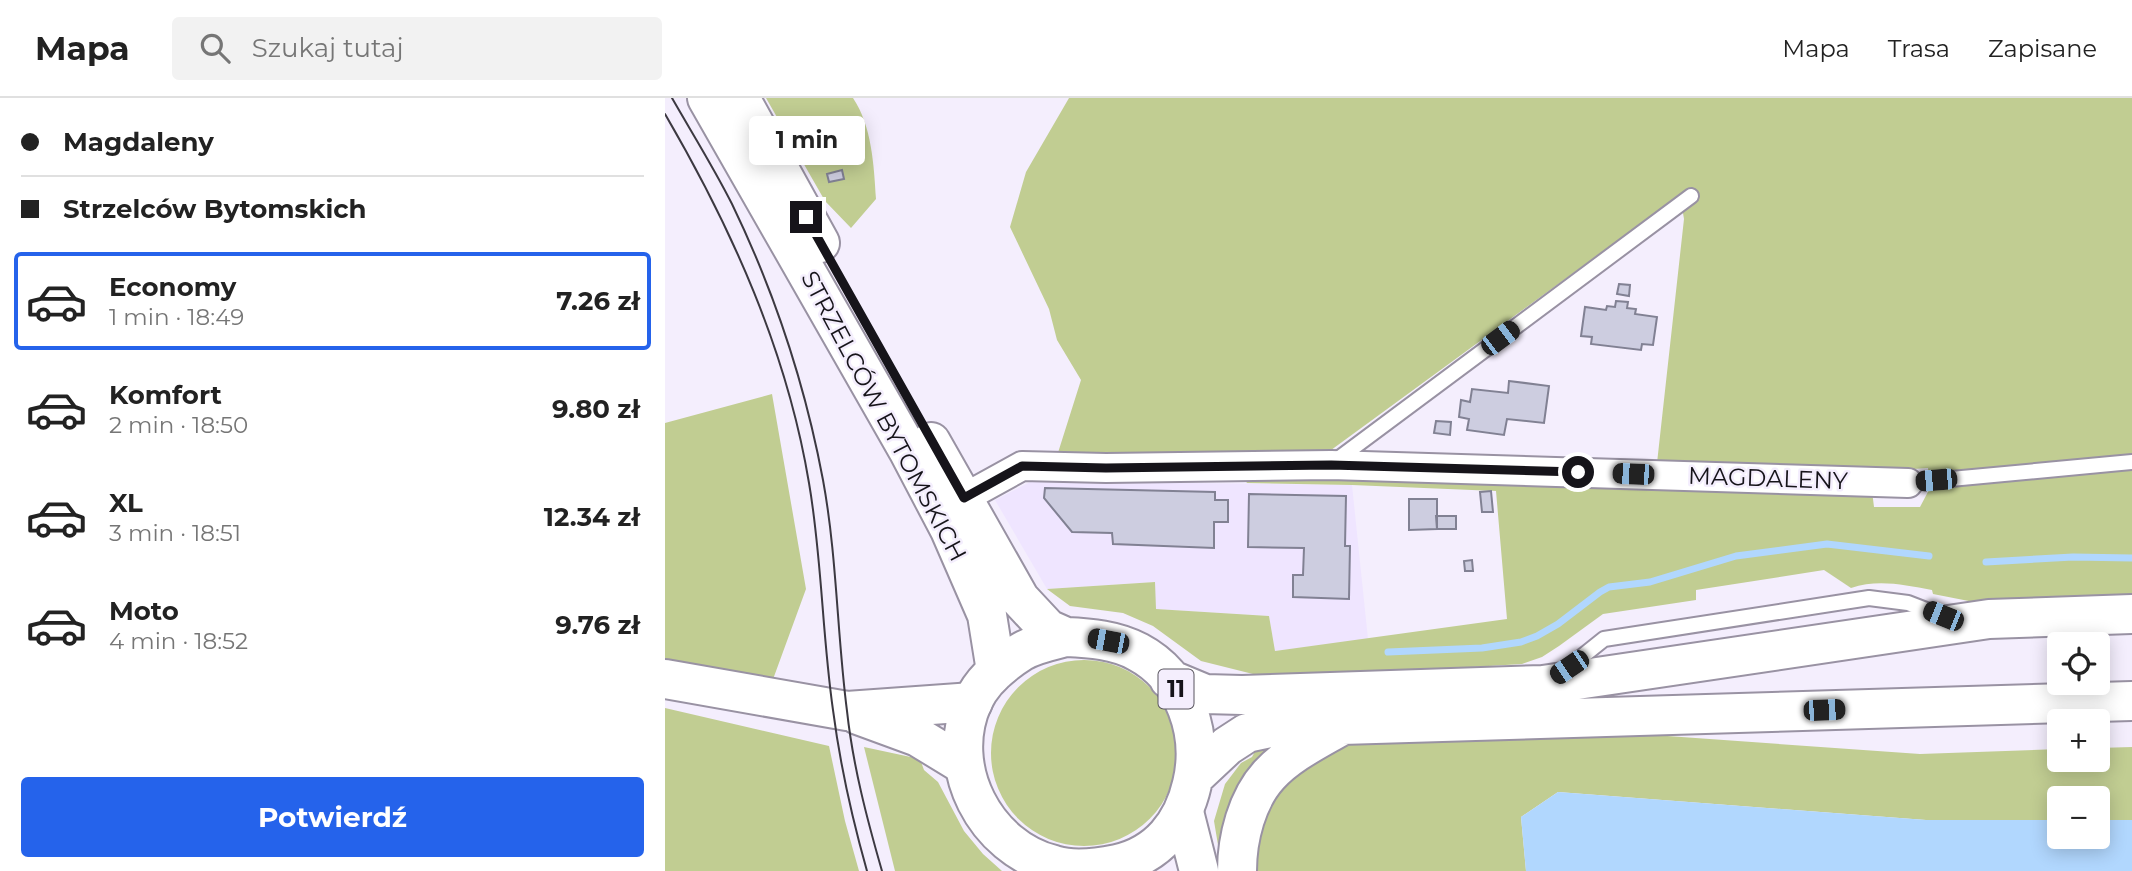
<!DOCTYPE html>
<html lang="pl">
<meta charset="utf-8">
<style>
body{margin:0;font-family:Montserrat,sans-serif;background:#f2f2f2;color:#222;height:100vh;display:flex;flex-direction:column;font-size:26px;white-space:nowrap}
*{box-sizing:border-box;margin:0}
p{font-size:23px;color:#767676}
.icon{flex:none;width:38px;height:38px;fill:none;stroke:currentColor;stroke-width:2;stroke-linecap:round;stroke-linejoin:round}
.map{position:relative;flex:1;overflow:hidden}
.details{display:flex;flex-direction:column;background:#fff;width:665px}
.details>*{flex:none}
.hud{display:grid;align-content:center;height:154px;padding:0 21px;background:#fff}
.fabs{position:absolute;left:1382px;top:534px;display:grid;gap:14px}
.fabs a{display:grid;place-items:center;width:63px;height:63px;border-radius:7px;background:#fff;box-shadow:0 4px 18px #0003;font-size:35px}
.end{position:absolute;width:32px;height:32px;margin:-16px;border:9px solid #16141a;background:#fff;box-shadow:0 0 0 4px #fff}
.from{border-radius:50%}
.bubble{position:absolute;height:49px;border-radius:7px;background:#fff;box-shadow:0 4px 18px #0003;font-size:23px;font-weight:700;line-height:49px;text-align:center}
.car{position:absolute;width:21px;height:42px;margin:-21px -10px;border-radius:9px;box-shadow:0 0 5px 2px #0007;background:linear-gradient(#222 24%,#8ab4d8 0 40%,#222 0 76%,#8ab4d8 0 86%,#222 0)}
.hud b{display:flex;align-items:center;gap:24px;height:66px;font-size:26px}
.hud b+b{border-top:2px solid #e0e0e0}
.hud i{width:18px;height:18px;background:#222}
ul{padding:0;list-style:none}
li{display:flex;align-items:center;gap:21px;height:98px;margin:0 14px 10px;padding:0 7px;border:4px solid transparent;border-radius:7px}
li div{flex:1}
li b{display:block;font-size:26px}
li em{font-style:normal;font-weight:700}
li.on{border-color:#2563eb}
li>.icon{width:63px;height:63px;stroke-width:1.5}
.action{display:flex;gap:14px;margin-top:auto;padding:14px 21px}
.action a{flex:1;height:80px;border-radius:7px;background:#2563eb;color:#fff;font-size:28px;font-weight:700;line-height:80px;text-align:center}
header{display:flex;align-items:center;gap:42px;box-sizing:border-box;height:98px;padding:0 35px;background:#fff;border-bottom:2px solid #e0e0e0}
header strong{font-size:33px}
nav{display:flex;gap:38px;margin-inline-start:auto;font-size:24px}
.search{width:490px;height:63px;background:#f2f2f2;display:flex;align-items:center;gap:18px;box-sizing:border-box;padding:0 24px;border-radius:7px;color:#767676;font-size:26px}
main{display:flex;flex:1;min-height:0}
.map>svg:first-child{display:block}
.built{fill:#efe5ff}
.green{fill:#c1cd92}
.water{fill:#b1d7fe}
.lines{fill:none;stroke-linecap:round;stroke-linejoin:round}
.stream{stroke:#b1d7fe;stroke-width:7}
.building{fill:#cdcde0;stroke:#818193;stroke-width:2}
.lane-casing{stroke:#9992a3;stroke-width:18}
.street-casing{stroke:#9992a3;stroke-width:32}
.secondary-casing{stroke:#9992a3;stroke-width:42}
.primary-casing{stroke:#9992a3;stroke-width:42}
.highway-casing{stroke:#9992a3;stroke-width:42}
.lane{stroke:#fff;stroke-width:14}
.street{stroke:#fff;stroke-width:28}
.secondary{stroke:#fff;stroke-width:38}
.primary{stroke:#fff;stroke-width:38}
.highway{stroke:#fff;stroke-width:38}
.tram{stroke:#3c3941;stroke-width:2}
.route{stroke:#16141a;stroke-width:9}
.labels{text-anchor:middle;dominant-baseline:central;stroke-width:5;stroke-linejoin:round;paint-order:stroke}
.shield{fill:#f4eefd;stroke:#59555e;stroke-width:2}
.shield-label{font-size:23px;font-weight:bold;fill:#16141a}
.street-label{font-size:24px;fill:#16141a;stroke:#f4eefd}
</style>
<header>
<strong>Mapa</strong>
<div class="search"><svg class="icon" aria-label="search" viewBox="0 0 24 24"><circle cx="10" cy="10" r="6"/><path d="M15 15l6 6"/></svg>Szukaj tutaj</div>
<nav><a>Mapa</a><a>Trasa</a><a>Zapisane</a></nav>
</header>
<main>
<section class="details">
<div class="hud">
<b><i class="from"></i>Magdaleny</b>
<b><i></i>Strzelców Bytomskich</b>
</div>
<ul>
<li class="on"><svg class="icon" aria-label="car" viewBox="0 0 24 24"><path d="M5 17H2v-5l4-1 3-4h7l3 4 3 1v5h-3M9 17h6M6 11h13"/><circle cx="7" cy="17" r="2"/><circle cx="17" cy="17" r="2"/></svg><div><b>Economy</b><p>1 min · 18:49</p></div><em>7.26 zł</em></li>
<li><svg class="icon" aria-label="car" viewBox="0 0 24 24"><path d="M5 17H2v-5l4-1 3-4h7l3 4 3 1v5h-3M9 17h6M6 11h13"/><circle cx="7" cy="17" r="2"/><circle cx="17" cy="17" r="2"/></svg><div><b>Komfort</b><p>2 min · 18:50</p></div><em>9.80 zł</em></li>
<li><svg class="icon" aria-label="car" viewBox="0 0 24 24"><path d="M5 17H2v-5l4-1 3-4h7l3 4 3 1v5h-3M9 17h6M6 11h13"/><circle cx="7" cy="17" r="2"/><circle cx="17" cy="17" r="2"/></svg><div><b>XL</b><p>3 min · 18:51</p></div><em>12.34 zł</em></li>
<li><svg class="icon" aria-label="car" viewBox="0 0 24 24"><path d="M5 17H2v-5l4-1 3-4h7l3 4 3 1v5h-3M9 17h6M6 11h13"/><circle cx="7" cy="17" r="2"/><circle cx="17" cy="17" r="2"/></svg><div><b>Moto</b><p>4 min · 18:52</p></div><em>9.76 zł</em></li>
</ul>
<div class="action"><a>Potwierdź</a></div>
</section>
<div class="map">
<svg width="1467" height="773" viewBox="0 0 1467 773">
<rect width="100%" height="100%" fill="#f4eefd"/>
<path class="built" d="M 367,383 L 687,387 L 703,541 L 610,553 L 604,518 L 490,511 L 490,484 L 382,491 L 330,402 Z"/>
<path class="green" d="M 101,0 L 188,0 C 207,28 209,68 211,101 L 186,130 L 160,103 Z
M 404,0 L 1467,0 L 1467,497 L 1314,505 L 1268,496 L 1267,492 C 1239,487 1213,481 1186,490 L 1159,472 L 1031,492 L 1031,502 L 938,516 L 894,548 L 877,559 L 857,566 L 723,574 L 592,577 L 536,563 L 488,528 L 458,515 L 405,508 L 382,491 L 490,484 L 491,511 L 604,518 L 610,553 L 842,521 L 831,393 L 687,387 L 581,385 L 591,378 L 1207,393 L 1209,409 L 1255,409 L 1265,390 L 1263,370 L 1219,373 L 992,365 L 1019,121 L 1017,109 L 1034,100 L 1026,89 L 662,355 L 391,361 L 416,282 L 392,242 L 384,211 L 345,129 L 361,74 Z
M 107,296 L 141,491 L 107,584 L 0,564 L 0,325 Z
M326 655a93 93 0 1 1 186 0a93 93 0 1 1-186 0Z
M 0,610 L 164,648 L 180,723 L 194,773 L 0,773 Z
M 932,633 L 1255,656 L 1395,651 L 1395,662 L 1433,662 L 1433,650 L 1467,649 L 1467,722 L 1433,722 L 1433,700 L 1395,700 L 1395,722 L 1261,722 L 893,694 L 856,719 L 861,773 L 591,773 L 590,760 L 595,713 L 625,673 L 661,648 L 707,638 Z
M 639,636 L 563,759 L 553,747 L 549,723 L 560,686 L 576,665 L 587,659 L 596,642 Z
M 199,649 L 255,661 L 259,672 L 273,684 L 299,733 L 318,756 L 337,773 L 230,773 Z"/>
<path class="water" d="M 893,694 L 1261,722 L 1395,722 L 1395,738 L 1433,738 L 1433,722 L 1467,722 L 1467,773 L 861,773 L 856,719 Z"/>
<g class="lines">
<path class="stream" d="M 1321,464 L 1408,459 L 1467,460
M 723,554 L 817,550 L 856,544 L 872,538 L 893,526 L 935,494 L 944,489 L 985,484 L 1071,458 L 1162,446 L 1264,458"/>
</g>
<path class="building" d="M 177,72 L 179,81 L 164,84 L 162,76 Z
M 954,186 L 965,187 L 964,198 L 952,196 Z
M 951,203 L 963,204 L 962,210 L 971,211 L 970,216 L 992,219 L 988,247 L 977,246 L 976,252 L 926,246 L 927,239 L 916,238 L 920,209 L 941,212 L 942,208 L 950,209 Z
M 844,283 L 884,288 L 879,325 L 842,321 L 839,337 L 802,332 L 804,321 L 794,319 L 796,302 L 805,304 L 807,291 L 843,295 Z
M 771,323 L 786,324 L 785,337 L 769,335 Z
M 380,390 L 550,394 L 550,402 L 563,402 L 563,424 L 549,424 L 549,450 L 448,446 L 447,435 L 407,434 L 379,400 Z
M 826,393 L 828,414 L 817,414 L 815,394 Z
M 584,396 L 681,398 L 680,448 L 685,448 L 684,501 L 628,499 L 628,477 L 638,477 L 639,450 L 583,449 Z
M 744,401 L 772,401 L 772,431 L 744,432 Z
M 771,418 L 791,418 L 791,431 L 772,431 Z
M 807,462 L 808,473 L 800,473 L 799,463 Z"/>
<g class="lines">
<g class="lane-casing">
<path id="lane" d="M 669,364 L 1026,98
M 1243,385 L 1467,364
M 899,573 L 939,541 L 1204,500 L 1243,505 L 1274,517"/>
</g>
<g class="street-casing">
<path id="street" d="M 299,400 L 357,368 L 441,370 L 666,367 L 1243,385"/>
</g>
<g class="secondary-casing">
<path id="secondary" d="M 0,581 L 182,613 L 308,604
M 193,617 L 253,639 L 299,667"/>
</g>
<g class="primary-casing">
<path id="primary" d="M 519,714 L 534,773"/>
</g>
<g class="highway-casing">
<path id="highway" d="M 42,0 L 243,352 L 285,432 L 322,517 L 331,573
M 75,0 L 155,145
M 266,344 L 355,501 L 383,531 L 401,539
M 401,539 C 425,540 451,542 473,554 C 520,579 539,636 527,686 C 518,726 493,757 452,766 C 432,770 408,773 389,767 C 320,750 278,669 308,603 C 317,583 337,566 356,554 C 369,546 386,543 401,539 Z
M 504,581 L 540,596 L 577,597 L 878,587 L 1324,521 L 1467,516
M 529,679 L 562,648 L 582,635 L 610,629 L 1467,603
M 572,773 C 572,740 582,701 604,677 C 623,656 652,642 676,628"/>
</g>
<use href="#lane" class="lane"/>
<use href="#street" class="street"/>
<use href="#secondary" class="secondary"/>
<use href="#primary" class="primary"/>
<use href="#highway" class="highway"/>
<path class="tram" d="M 7,0 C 27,35 49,70 67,106 C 109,193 140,286 158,382 C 172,458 172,536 182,613 C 188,668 202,721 217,773
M 0,16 C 67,131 122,253 144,385 C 157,460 157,536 168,612 C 175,666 187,720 202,773"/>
</g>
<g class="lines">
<path class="route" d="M 141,119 L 299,400 L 357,368 L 441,370 L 666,367 L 913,374"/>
</g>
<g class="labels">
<rect class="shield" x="493.5" y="571.5" width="35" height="39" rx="5"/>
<g class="shield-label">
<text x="511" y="591">11</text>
</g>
<g class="street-label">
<text transform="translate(219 318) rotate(62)">STRZELCÓW BYTOMSKICH</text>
<text transform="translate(1103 380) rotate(2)">MAGDALENY</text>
</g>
</g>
</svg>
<div class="fabs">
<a><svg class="icon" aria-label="locate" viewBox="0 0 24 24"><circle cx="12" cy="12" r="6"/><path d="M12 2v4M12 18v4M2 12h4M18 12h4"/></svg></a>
<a>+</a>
<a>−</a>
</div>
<i class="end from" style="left:913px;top:374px"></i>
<i class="end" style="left:141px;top:119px"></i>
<div class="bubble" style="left:84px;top:18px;width:116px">1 min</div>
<i class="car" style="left:835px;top:240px;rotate:53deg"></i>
<i class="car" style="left:968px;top:376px;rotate:272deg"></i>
<i class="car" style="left:1271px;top:382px;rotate:265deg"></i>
<i class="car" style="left:1278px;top:518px;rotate:292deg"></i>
<i class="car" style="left:443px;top:543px;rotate:281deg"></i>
<i class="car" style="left:904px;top:569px;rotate:236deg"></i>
<i class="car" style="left:1159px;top:612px;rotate:88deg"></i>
</div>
</main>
